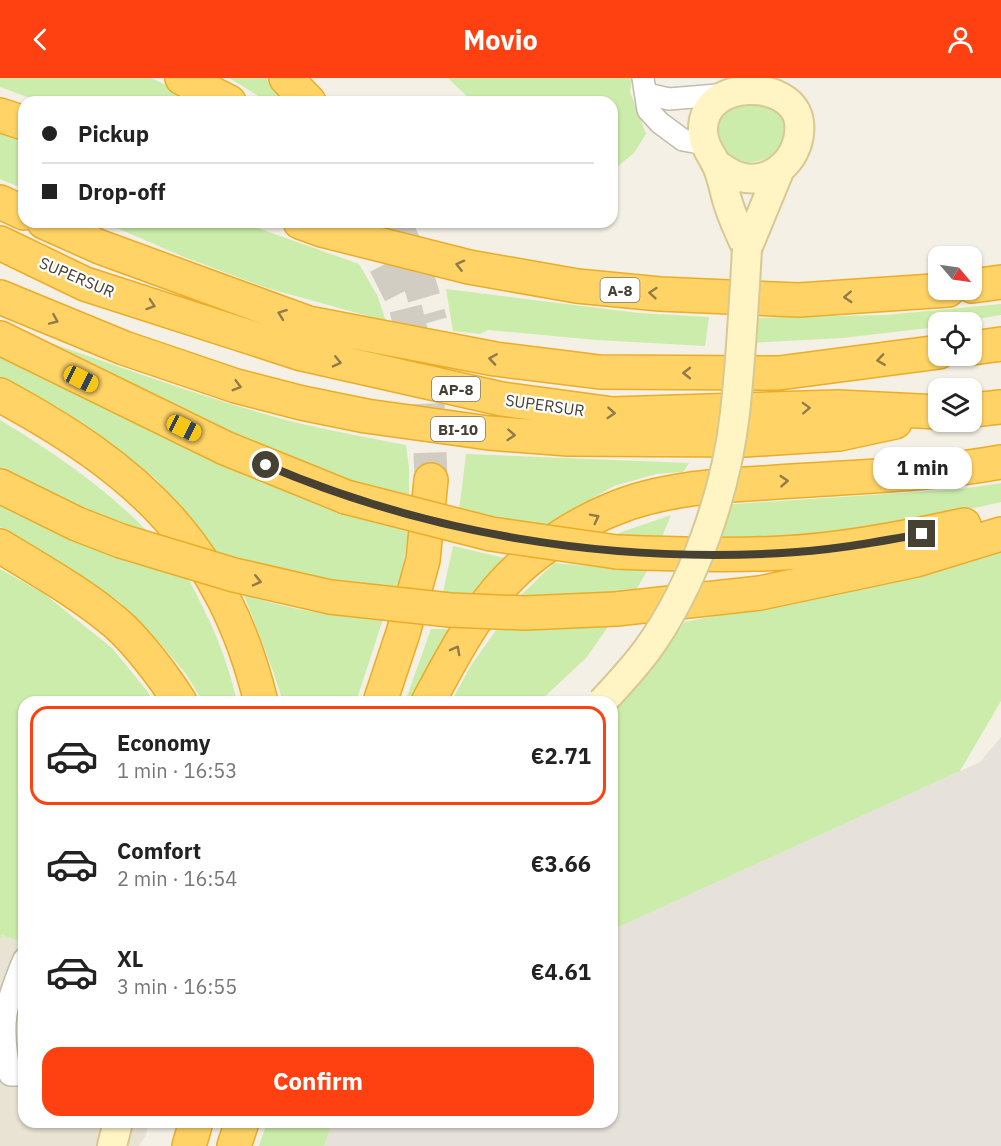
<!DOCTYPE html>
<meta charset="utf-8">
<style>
body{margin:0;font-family:"IBM Plex Sans",sans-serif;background:#f6f6f6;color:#222;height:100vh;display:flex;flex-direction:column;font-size:22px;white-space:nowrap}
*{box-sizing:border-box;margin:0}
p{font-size:20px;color:#767676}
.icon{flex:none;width:33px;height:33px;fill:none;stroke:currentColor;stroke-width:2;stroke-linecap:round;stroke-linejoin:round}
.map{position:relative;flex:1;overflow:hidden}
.panel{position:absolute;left:18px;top:618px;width:600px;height:432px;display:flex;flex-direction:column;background:#fff;border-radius:18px;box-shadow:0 2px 4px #0004}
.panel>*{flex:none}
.guide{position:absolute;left:18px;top:18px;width:600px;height:132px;border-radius:18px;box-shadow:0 2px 4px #0004;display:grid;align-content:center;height:132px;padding:0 24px;background:#fff}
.needle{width:39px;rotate:119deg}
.fabs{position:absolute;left:928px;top:168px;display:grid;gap:12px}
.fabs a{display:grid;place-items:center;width:54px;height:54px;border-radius:12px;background:#fff;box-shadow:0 2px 4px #0004;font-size:30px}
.end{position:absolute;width:27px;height:27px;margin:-14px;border:8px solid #474134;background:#fff;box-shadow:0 0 0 3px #fff}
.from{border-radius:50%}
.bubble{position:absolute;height:42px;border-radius:18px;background:#fff;box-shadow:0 2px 4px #0004;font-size:20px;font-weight:800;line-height:42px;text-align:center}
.car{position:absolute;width:18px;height:36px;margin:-18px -9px;border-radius:8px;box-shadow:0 0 4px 2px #0007;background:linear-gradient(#f5c518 24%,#345 0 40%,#f5c518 0 76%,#345 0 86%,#f5c518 0)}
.guide b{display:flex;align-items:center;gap:21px;height:57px;font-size:22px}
.guide b+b{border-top:2px solid #e0e0e0}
.guide i{width:15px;height:15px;background:#222}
ul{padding:10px 0 0;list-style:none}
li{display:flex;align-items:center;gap:18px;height:99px;margin:0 12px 9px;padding:0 12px;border:3px solid transparent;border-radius:18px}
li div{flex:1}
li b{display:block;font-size:22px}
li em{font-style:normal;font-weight:800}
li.current{border-color:#ff4011}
li>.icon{width:54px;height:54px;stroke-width:1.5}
.button{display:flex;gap:12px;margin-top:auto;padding:12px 24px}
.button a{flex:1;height:69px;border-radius:18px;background:#ff4011;color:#fff;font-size:24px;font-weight:800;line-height:69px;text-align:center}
header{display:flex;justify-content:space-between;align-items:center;height:78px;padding:0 24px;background:#ff4011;color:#fff;font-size:27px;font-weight:800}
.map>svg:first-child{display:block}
.residential{fill:#e9e3d3}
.industrial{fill:#e6e1da}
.green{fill:#cbecaa}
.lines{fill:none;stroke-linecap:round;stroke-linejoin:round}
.highway-tunnel{stroke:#d1cdc2;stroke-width:33;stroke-dasharray:33 16;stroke-linecap:butt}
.street-casing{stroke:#c3bcaa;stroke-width:24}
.secondary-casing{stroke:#d8c891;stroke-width:32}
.highway-casing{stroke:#ebac29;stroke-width:36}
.street{stroke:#fff;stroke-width:21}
.secondary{stroke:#fff4c4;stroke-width:28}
.highway{stroke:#ffd365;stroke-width:33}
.secondary-bridge-casing{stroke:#d8c891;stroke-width:32;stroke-linecap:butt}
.highway-bridge-casing{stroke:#ebac29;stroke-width:36;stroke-linecap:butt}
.secondary-bridge{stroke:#fff4c4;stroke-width:28}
.highway-bridge{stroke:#ffd365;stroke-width:33}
.oneway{stroke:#917b48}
.route{stroke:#474134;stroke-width:8}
.labels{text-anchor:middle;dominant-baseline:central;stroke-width:4.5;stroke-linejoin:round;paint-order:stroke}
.shield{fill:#fff;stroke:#7e7a71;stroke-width:1.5}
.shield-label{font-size:15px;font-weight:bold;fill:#474134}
.street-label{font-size:16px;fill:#474134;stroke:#fff}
</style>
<header><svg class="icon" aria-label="back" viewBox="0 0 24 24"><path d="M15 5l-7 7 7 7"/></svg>Movio<svg class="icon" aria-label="person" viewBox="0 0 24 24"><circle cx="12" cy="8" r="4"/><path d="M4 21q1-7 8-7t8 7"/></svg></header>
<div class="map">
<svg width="1001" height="1068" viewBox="0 0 1001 1068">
<rect width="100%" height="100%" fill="#f4f0e5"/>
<path class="residential" d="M 2,857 L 24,865 L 24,1044 L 149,1044 L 146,1057 L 139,1068 L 0,1068 L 0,861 Z"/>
<path class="industrial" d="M 1001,659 L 1001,1068 L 324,1068 L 333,1044 L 612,1044 L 612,852 L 980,684 Z"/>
<path class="green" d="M 0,0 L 151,0 L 201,24 L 41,24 L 0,9 Z
M 229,0 L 269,0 L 296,24 L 268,24 Z
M 448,0 L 632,0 L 630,14 L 646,56 L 634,75 L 612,93 L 612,24 L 473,24 Z
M 755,18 C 763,23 777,29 781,37 C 806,81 723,108 719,54 C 717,30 736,26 755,18 Z
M 0,52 L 24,62 L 24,111 L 0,101 Z
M 103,144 L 241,144 L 359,186 L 377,217 L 386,243 L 267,210 L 184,179 Z
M 446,211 L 638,235 L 709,239 L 705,268 L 597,262 L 488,252 L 480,256 L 453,253 Z
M 1001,226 L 1001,237 L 960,244 L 939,244 L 939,248 L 928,250 L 843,260 L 748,265 L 751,240 L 886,237 Z
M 51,265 C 123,290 194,316 268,337 C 313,350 360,358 406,367 L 409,389 L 409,422 L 351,403 L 262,370 Z
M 0,276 L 59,302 L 246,398 L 346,435 L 409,454 L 398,516 L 217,480 L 189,437 L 156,401 L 58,329 L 0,301 Z
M 0,342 C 56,376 106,410 152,458 L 91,436 L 0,394 Z
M 466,376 L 689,385 L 683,394 L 656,396 L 614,408 L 543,449 L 459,433 Z
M 1001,405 L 1001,424 L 890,449 L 708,466 L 719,427 L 962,411 Z
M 0,426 L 75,462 L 128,484 L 188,500 C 210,542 227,578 237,624 L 203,624 L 186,596 L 153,557 L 119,523 L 0,449 Z
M 671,437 L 661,461 L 613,457 Z
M 453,468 L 513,482 L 469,524 L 442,519 Z
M 1001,470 L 1001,623 L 960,693 L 612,852 L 612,632 L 639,605 L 685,544 L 807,519 Z
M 554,485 L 647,493 L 632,519 L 515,523 Z
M 0,491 L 43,515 L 112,570 L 148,614 L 153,624 L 24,624 L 24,865 L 2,857 L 0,861 Z
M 243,515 L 247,518 C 292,531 336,540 383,541 L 356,624 L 283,624 L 272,590 Z
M 610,546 L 586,580 L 539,624 L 451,624 L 470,589 L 496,552 L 535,552 Z
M 431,551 L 456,551 L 415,624 L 405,624 Z
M 267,1044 L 333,1044 L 324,1068 L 259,1068 Z"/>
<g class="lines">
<path class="highway-tunnel" d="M 360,144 L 377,171 L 404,224 L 428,320 L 431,402
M 394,144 L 413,182 L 431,244"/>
<g class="street-casing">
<path id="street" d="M 643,0 L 648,32 L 660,45 L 683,62 L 705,66
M 647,16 L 669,21 L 717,17
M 24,881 C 4,928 0,947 10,997 L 24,997"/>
</g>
<g class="secondary-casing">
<path id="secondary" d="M 716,86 C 724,91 731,97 740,99 C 774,108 803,77 799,44 C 793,0 702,0 703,52 C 703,66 710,74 716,86 C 722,97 724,113 728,125 C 733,141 740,156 747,171
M 747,171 L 780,91
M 112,1068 L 118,1044"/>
</g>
<g class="highway-casing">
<path id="highway" d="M 182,0 L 229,24
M 286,0 L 309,24
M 0,37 L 24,45
M 0,124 L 24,135
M 44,144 L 100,169 L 308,245 L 495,281 L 600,294 L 779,295 L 939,274
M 300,144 L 322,152 L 469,189 L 577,208 L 660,216 L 799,222 L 948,212
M 0,165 L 85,206 L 302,276 L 502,321 L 613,336 L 838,329 L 939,334
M 972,208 L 1001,204
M 0,219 L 124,270 L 236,308 L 302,325 L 366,338 L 489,355 L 568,361 L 744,362 L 839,356 L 895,344
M 0,260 L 225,370 L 346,419
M 972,270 L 1001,266
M 0,317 C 137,391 223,467 261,624
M 972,332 L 1001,329
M 0,408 L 77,446 L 121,463
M 0,468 C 39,492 81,515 116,545 C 137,563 165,600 180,624
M 617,474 C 672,476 727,478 783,475 C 843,472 905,460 964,447
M 616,531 L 760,515 L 916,482 L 1001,456
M 380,624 L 403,555 L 423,482 L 431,402
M 428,624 C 455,574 482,520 527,483 C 552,463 583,443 613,431 C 660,411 714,408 765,405 C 844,399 923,398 1001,384
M 189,1068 L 196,1044
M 234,1068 L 242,1044"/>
</g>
<use href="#street" class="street"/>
<use href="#secondary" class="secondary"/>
<use href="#highway" class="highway"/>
<g class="secondary-bridge-casing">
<path id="secondary-bridge" d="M 602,624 C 618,607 633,591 647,572 C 694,507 726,415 735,335 C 741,281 744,226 747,171"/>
</g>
<g class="highway-bridge-casing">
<path id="highway-bridge" d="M 346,419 L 491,456 L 617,474
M 121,463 L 234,497 L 330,519 L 450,532 L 525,535 L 616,531"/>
</g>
<use href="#secondary-bridge" class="secondary-bridge"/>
<use href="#highway-bridge" class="highway-bridge"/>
</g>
<defs><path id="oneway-chevron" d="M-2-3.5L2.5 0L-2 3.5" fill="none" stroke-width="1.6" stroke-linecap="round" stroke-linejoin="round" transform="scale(1.5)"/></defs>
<g class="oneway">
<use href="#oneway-chevron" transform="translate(460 187) rotate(-166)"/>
<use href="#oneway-chevron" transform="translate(653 215) rotate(-175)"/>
<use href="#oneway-chevron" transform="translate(848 219) rotate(177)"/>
<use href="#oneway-chevron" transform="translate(151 227) rotate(18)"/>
<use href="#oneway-chevron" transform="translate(282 236) rotate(-160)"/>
<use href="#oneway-chevron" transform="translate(54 242) rotate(23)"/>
<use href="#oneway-chevron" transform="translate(493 281) rotate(-171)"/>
<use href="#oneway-chevron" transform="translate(881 282) rotate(172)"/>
<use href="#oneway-chevron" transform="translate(337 284) rotate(13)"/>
<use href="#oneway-chevron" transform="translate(687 295) rotate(-180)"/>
<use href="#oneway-chevron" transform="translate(237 308) rotate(16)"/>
<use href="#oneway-chevron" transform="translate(806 330) rotate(-2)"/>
<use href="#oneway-chevron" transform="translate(611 335) rotate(4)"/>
<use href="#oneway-chevron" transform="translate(511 357) rotate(4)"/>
<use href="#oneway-chevron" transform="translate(784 403) rotate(-4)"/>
<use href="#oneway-chevron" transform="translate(595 440) rotate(-27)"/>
<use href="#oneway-chevron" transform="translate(257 503) rotate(13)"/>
<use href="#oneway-chevron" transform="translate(456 572) rotate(-62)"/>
</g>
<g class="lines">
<path class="route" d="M 266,387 C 428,456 606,485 782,475 C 829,473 876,464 922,456"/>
</g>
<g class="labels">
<g class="shield">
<rect x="600.5" y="200" width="39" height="24" rx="4.5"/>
<rect x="432" y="299" width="48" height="24" rx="4.5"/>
<rect x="431" y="339" width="54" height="24" rx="4.5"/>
</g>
<g class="shield-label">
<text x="620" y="212">A-8</text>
<text x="456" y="311">AP-8</text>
<text x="458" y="351">BI-10</text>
</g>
<g class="street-label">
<text transform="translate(77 199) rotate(23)">SUPERSUR</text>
<text transform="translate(545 327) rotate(8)">SUPERSUR</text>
</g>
</g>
</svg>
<div class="fabs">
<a><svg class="needle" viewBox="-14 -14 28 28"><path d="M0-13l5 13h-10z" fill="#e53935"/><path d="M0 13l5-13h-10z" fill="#767676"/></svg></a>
<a><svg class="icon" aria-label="locate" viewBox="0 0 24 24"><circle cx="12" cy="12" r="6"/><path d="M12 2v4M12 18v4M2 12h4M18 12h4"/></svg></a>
<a><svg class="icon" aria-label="layers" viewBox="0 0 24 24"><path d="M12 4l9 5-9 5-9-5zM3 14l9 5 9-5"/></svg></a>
</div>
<i class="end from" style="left:266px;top:387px"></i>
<i class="end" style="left:922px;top:456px"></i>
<div class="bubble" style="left:873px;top:369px;width:99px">1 min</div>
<i class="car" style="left:81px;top:301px;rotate:116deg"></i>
<i class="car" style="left:184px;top:350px;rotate:116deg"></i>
<div class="guide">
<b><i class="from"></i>Pickup</b>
<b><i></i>Drop-off</b>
</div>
<section class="panel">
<ul>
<li class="current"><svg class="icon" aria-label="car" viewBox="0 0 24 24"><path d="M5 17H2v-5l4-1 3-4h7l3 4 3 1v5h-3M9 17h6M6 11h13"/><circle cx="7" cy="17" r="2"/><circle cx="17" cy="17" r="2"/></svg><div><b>Economy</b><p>1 min · 16:53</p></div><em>€2.71</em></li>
<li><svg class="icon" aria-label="car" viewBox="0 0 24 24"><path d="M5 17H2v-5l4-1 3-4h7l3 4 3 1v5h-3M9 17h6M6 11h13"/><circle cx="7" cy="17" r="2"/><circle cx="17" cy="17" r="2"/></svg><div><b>Comfort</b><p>2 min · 16:54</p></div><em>€3.66</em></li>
<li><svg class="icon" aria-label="car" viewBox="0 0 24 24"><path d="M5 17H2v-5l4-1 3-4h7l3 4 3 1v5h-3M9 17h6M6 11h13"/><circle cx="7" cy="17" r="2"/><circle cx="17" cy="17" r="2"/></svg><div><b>XL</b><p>3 min · 16:55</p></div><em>€4.61</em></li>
</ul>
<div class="button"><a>Confirm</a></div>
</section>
</div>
